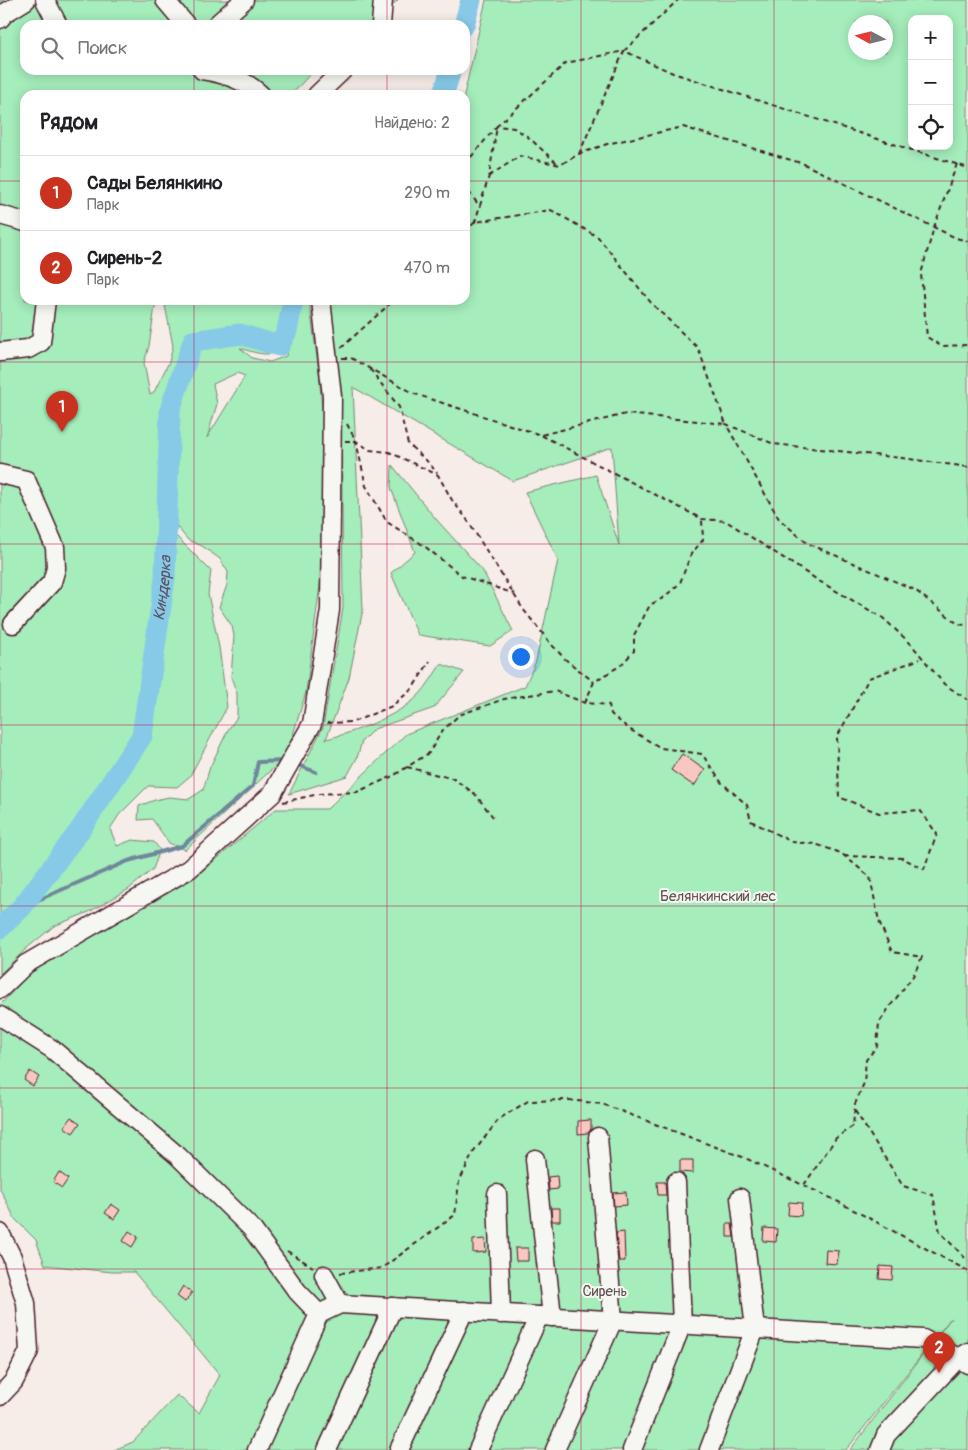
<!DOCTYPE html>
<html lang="ru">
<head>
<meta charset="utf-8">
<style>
	body { margin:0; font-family:Pangolin,sans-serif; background:#f6f6f6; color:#202124 }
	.controls { position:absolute; right:15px; top:15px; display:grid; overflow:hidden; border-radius:10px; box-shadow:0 2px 12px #0003 }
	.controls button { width:45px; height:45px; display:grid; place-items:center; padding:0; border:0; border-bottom:1px solid #e0e0e0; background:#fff; color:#202124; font:25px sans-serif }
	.compass { position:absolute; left:848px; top:15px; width:45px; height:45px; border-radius:50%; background:#fff; box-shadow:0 2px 12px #0003; rotate:277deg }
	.you { position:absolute; left:520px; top:656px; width:18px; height:18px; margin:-12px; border:4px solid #fff; border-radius:50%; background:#1a73e8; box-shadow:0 0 0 8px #1a73e833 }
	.badge { display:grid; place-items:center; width:32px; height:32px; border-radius:50%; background:#c8321e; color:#fff; font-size:16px; font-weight:700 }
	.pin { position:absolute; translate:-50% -41px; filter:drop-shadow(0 1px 2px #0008) }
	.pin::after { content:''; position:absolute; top:26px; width:18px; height:15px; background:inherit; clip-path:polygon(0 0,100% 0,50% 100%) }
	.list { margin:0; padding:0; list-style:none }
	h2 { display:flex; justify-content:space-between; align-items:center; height:65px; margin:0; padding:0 20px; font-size:21px }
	h2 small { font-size:16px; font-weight:400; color:#757577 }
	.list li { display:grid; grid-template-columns:32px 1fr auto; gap:15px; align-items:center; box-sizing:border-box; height:75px; padding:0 20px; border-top:1px solid #e0e0e0 }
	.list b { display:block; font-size:19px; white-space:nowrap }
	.list p { margin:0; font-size:16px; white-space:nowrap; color:#757577 }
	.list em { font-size:16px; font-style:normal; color:#757577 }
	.icon { flex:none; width:28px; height:28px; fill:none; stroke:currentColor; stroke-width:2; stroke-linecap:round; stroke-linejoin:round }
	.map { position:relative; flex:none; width:968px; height:1450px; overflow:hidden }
	.search { position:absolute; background:#fff; box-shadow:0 2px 12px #0003; left:20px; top:20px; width:450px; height:55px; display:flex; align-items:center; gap:12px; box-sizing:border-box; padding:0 18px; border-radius:15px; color:#757577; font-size:19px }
	.panel { position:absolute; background:#fff; box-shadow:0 2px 12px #0003; left:20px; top:90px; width:450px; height:215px; border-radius:15px }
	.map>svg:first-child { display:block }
</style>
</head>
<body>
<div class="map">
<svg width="968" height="1450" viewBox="0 0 968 1450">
	<rect width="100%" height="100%" fill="#f6ede8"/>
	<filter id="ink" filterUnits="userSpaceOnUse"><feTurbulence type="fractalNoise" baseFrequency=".02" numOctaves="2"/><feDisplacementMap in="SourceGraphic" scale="10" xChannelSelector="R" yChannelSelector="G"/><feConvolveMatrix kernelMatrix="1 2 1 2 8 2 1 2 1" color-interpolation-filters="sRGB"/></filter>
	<g filter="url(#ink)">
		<g fill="#a5edbb" stroke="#788673" fill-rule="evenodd">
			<path d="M0,0H398L368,25H25V70H314L291,95H25V300H156L149,346L144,363L150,395L154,392L169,362L173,346L164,300H297C293,318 292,354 267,354C258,354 249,351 240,348L252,358L270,362L286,356L293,335L300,304L298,300H309L319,372L323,421L322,570L306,692L292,738L283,759L185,850L169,843L152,819L138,820L139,806L155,800L169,797L189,799L203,790L210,767L228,730L237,717V694L231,677L234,636L232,626L219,607L227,585L228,572L220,559L202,546L188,540L177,527L175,520L174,534L211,571L208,594L219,647L227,707L190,776L177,787L148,786L119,815L110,829L117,846L132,840L154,842L160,850L153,869L129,889L89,912L54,926L27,948L0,974ZM237,373L245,376L207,438L217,404L213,384Z"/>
			<path d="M486,0H968V1450H850L951,1318L846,1450H114L133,1442L177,1395L199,1413L220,1375L134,1272H112L45,1265L36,1240L15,1219L0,1189V1005L31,972L194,878L276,809H327L406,734L525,686L536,661L558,560L525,492L596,475L619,545L612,447L513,481L353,387L363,609L349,678L326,739C353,733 398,716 418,696C427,687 434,674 441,664L464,672L434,708L374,729L362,741L357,758L347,776L289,794L323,727L343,608L341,396L328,300H465L464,95ZM912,19H949V146H912ZM856,22H886V52H856Z"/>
			<polygon points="392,465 435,518 483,571 513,631 490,646 418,635 391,573 415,552 391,488"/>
		</g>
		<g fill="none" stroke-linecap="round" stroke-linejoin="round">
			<g stroke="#6f869c" stroke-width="4">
				<polyline points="295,764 316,772"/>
				<polyline points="22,907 128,861 182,846 253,786 258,762 286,761"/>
			</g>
			<g stroke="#87cae8" stroke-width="21">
				<polyline points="464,25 471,0"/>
				<polyline points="443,95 451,70"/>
				<path id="s1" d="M0,928L22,907L80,830L142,736L165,578L170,410L193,341L240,334L279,346L287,331L293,300"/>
			</g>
		</g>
		<g fill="#f8c8c0" stroke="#4a1f2b">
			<polygon points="682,754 705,770 694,786 671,770"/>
			<polygon points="30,1071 39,1077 33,1086 24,1080"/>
			<polygon points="71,1117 80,1123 73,1133 64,1127"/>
			<polygon points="591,1120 591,1129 588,1133 578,1134 578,1121"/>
			<polygon points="680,1160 693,1160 693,1173 680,1172"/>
			<polygon points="59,1172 68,1179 62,1188 53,1182"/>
			<polygon points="557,1176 558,1189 549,1190 548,1177"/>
			<polygon points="657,1182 665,1182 666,1195 658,1195"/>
			<polygon points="626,1192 627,1205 614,1206 613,1193"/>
			<polygon points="789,1202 802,1203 801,1216 788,1215"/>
			<polygon points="111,1204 120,1210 114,1219 105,1213"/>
			<polygon points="551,1208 560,1208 560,1221 552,1221"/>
			<polygon points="727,1224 732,1224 734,1237 727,1237"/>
			<polygon points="764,1228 777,1229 776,1242 763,1241"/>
			<polygon points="129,1231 138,1237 132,1247 123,1241"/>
			<polygon points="624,1232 625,1261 619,1261 616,1233"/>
			<polygon points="485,1239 486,1252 473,1253 473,1240"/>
			<polygon points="515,1248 528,1248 528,1261 516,1261"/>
			<polygon points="826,1250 839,1251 837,1264 825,1263"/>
			<polygon points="880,1266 893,1267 892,1280 879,1279"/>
			<polygon points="183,1286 192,1292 185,1302 177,1296"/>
		</g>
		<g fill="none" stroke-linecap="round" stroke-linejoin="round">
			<defs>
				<g id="minor">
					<polyline points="45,0 58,25"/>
					<polyline points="165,0 186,25"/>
					<polyline points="0,19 5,13 26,0"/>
					<polyline points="216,25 244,0"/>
					<polyline points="381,25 383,0"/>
					<path d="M202,70C222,73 246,80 261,95"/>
					<polyline points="317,95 343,70"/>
					<polyline points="0,215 25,222"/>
					<polyline points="0,352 28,349 41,342 46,300"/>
					<polyline points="0,474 26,480 55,547 56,568 52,582 13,624"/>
					<polyline points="0,989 26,964 189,869 272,794 312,724 330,610 332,396 321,300"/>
					<polyline points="0,1016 52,1049 178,1156 252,1229 297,1291 319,1314 340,1304 923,1339 958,1358 968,1352"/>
					<polyline points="535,1159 552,1317"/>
					<polyline points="497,1194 501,1314"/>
					<polyline points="0,1233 12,1257 26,1303 29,1351 14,1381 0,1396"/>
					<polyline points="324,1275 340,1304"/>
					<polyline points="257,1450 319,1314"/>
					<polyline points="327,1450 393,1307"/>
					<polyline points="399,1450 464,1311"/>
					<polyline points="478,1450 539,1316"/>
					<polyline points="555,1450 613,1320 598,1137"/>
					<polyline points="632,1450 682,1324 676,1182"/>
					<polyline points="709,1450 755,1329 740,1198"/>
					<polyline points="880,1450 886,1435 958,1358 968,1364"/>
				</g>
			</defs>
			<use href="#minor" stroke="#4a1f2b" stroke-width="21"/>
			<g stroke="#4a1f2b" stroke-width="2" stroke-dasharray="5 4" stroke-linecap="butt">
				<polyline points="579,154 624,51 673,73 968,168"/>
				<polyline points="465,164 497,126 514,128 527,136 559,165"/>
				<polyline points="957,164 934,227 921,274 927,337 941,346 968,345"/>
				<polyline points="465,174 469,192 480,207"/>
				<polyline points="489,176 520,156 560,165 579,154 607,144 683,127 804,164 956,238 968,241"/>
				<polyline points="465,222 475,222 489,176 497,126 566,63 624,51 678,0"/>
				<polyline points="465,232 475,222 551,210 598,237 652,304 698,348 726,424 626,414 541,435"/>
				<polyline points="341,348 394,300"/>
				<polyline points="342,358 351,358 415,394 541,435 702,519 726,521 819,581 883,618 911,644 944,684 968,700"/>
				<polyline points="370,369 399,407 408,444 429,463 437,473"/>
				<polyline points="347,424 356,441 366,486 387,522 423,545 462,576 515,594"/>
				<polyline points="345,441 356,441 370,450 389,452 438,475 452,500 466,518 523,609 551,644 565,659 594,682"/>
				<polyline points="968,467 902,458 774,444 726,424 779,519 807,543 915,590 958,624 968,625"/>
				<polyline points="585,703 594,682 621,665 634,651 634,635 650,605 663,598 680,583 691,554 703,540 702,520"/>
				<polyline points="327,723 353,722 392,706 412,689 430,661"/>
				<polyline points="407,767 454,779 475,794 493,817"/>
				<polyline points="283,802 319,794 357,792 393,776 429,753 442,731 459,715 504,699 555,691 585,703 609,705 611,714 629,729 661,748 702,754 721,782 747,805 751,821 792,842 815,844 841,853 870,877 879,921 892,952 922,957 913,976 891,1005 879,1023 877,1046 866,1060 864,1083 855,1104 853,1126 836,1138 804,1185"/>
				<polyline points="844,856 902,858 924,869 937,834 920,810 879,813 839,797 837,737 869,678 920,659"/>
				<polyline points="855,1111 903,1186 933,1195 940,1232 968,1261"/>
				<polyline points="287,1251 313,1267"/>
				<polyline points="340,1273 382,1268 455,1215 459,1182 473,1153 499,1119 528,1101 569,1100 602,1104 745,1158 835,1200 968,1271"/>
			</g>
			<use href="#minor" stroke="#f6f6f2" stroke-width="18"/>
		</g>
	</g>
	<path fill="none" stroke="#c2185b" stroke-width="1" stroke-opacity="0.55" d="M194,0V25M387,0V25M581,0V1450M774,0V1450M194,70V95M387,70V95M0,181H25M465,181H968M194,300V1450M387,300V1450M0,362H968M0,544H968M0,725H968M0,906H968M0,1088H968M0,1269H968"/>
	<g text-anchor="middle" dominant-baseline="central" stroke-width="4" stroke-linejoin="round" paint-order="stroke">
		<g font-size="15" fill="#61524f" stroke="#f6f6f2">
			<text x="718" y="896">Белянкинский лес</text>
			<text x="605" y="1291">Сирень</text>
		</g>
		<g font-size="16" font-style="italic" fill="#5c5264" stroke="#f6f6f2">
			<text stroke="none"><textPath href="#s1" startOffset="389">Киндерка</textPath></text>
		</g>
	</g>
</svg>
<div class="controls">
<button>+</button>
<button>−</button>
<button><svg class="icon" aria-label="locate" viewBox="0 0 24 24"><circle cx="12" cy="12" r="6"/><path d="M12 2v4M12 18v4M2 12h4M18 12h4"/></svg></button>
</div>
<svg class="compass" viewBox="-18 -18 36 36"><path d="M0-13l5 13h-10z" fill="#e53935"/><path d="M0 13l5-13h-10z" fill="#757577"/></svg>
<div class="you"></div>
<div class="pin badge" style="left:62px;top:432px">1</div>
<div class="pin badge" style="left:939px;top:1373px">2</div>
<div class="search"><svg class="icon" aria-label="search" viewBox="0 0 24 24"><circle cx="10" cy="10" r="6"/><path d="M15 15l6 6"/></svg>Поиск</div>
<section class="panel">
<h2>Рядом<small>Найдено: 2</small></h2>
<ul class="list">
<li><span class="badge">1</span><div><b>Сады Белянкино</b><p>Парк</p></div><em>290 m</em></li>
<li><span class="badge">2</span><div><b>Сирень-2</b><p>Парк</p></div><em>470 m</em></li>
</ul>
</section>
</div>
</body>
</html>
